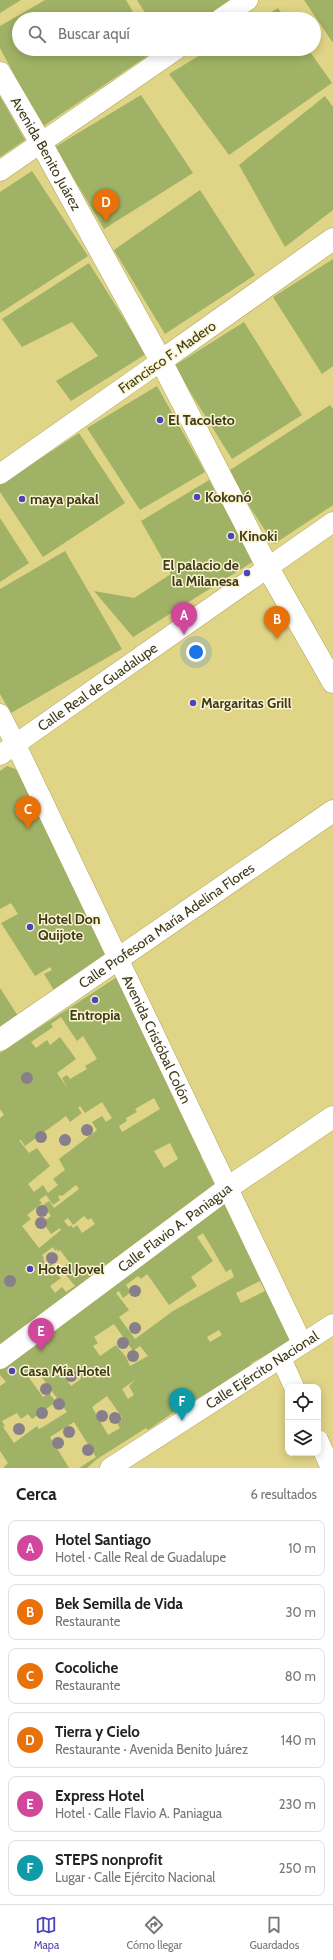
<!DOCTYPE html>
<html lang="es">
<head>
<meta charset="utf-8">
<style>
	body { margin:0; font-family:Cabin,sans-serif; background:#f6f6f6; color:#222 }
	.controls { position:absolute; right:12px; bottom:12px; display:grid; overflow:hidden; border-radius:8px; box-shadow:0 2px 10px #0003 }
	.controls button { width:36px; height:36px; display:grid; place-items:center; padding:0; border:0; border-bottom:1px solid #e0e0e0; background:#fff; color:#222; font:20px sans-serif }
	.you { position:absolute; left:196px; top:652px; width:14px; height:14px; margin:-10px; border:3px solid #fff; border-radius:50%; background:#1a73e8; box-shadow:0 0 0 6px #1a73e833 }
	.badge { display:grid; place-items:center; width:26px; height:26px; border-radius:50%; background:#4d44bb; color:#fff; font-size:13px; font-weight:700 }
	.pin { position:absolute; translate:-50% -33px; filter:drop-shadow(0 1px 2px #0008) }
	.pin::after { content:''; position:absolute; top:21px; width:14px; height:12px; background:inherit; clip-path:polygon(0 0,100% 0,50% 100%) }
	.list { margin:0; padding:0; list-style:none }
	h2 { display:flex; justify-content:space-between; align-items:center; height:52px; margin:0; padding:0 16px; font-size:17px }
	h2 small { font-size:13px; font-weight:400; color:#767676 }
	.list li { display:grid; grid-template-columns:26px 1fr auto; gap:12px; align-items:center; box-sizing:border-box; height:56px; margin:0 8px 8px; padding:0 8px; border:1px solid #e0e0e0; border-radius:8px }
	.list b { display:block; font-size:15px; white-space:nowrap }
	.list p { margin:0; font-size:13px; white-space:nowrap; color:#767676 }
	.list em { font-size:13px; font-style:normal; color:#767676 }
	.icon { flex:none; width:22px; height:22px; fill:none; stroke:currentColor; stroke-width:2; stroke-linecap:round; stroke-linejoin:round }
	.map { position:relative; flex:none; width:333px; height:1468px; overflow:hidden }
	.search { position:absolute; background:#fff; box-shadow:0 2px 10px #0003; left:12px; right:12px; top:12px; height:44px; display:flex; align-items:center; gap:10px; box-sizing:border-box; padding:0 14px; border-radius:22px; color:#767676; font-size:15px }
	.sheet { height:436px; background:#fff }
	nav { display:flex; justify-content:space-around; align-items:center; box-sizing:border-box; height:56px; border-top:1px solid #e0e0e0; background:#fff; font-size:11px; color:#767676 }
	nav a { display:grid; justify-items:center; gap:2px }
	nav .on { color:#4d44bb }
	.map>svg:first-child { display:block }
</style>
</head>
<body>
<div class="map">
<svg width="333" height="1468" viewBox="0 0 333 1468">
	<rect width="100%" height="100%" fill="#e0d487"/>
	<g fill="#9fb265" fill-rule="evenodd">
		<polygon points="0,0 21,0 0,13"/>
		<polygon points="45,0 126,0 137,19 19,19 19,49 156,50 42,127 0,48 0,26"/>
		<polygon points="137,0 231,0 204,19 149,19"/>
		<polygon points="304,0 333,0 333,43"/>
		<polygon points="278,8 286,19 260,19"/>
		<polygon points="210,49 308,49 332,83 229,155 169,74"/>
		<polygon points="141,95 193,173 104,229 55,147"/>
		<polygon points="0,96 25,140 0,157"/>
		<polygon points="325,96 333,107 333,210 285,247 239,165"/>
		<polygon points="32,171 88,256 0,313 0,192"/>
		<polygon points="200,190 255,275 165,334 114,250"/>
		<polygon points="333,259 333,366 322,374 273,297"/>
		<polygon points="89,263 146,354 71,401 56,381 98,356 72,322 22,347 2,319"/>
		<polygon points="244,322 302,415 232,459 174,366"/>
		<polygon points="157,386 205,472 140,510 87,428"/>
		<polygon points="330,405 333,409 333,505 274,544 227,472"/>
		<polygon points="79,433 125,503 43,557 0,492 0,485"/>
		<polygon points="209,480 254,561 133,637 94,591 134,598 171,574 141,521"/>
		<polygon points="0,518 29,563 0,582"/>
		<polygon points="65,551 122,649 11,713 0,694 0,589"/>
		<polygon points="7,766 18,770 111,959 55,992 44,974 52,970 50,967 35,976 1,923 18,914 11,903 0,909 0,771"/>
		<path d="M117,977L205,1156L201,1157L215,1185L114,1259L116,1260L0,1348V1118L4,1115L0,1109V1053ZM61,1017L77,1041L83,1036L97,1059L85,1066L87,1069L70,1079L67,1075L62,1078L68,1089L57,1073L76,1059L60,1037L50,1045L47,1040L36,1048L31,1042L53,1027L51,1024ZM154,1098L160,1109L122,1132L119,1126L127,1121L126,1118L137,1112L135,1109ZM102,1102L112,1118L106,1122L102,1116L92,1122L97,1130L59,1159L65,1170L53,1179L58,1185L48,1193L43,1185L34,1192L28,1184L50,1166L37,1148L29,1153L19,1140H21L25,1146L66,1116L70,1122L82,1113L78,1108L80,1106L85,1113ZM170,1143L178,1159L164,1168L154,1151ZM76,1185L79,1189L54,1208L49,1201L43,1205L51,1216L43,1222L51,1234L60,1228L61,1230L39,1248L22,1226L31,1219L27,1215L42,1203L39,1200L46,1195L53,1205L60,1200L58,1196L61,1195L62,1196ZM84,1216L88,1220L91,1218L95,1224L82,1233L77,1225L73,1228L71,1225L69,1227L64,1221L68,1218L73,1225ZM53,1247L55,1251L57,1249L58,1252L60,1250L69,1262L61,1269L75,1286L66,1292L62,1287L55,1293L50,1286L61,1278L58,1275L55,1271L56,1269L51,1263L47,1266L43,1259L44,1258L42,1255Z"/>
		<polygon points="0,988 18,1016 0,1028"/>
		<path d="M225,1200L294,1340L251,1363L253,1365L182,1408L181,1407L148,1430L146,1428L97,1459L87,1468H79L96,1457L74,1422L50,1437L69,1468H3L8,1463L0,1451V1386L6,1382L0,1375V1365ZM203,1233L226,1272L231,1269L234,1277L173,1311L135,1339L119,1317L129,1310L116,1293L119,1291L123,1298L131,1292L126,1285L138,1276L141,1279L147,1274L169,1305L197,1286L191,1277L213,1261L197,1237ZM260,1281L265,1291L241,1303L236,1293ZM114,1324L133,1351L140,1346L148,1356L130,1366L126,1357L116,1345L100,1356L93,1346L98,1343L94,1337ZM219,1330L222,1335L210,1342L207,1337ZM36,1369L67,1412L43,1427L39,1429L37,1426L14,1443L3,1427L5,1426L2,1421L17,1413L21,1419L28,1414L32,1419L56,1402L49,1393L43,1397L27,1375ZM73,1369L81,1379L71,1386L63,1375ZM135,1380L129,1386L134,1395L128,1399L122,1389ZM107,1396L122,1417L116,1421L120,1428L108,1435L92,1407Z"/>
	</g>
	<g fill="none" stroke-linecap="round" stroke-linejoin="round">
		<defs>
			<g id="street">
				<polyline points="220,19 248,0"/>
				<polyline points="0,171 177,49"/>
				<polyline points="0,474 161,361"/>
				<path id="s1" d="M0,714L16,745L302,1343"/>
				<path id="s2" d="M0,755L333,522"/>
				<polyline points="281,1358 294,1387"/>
				<polyline points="318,1440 331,1468"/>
				<path id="s3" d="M110,1468L333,1324"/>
			</g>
			<g id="secondary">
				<path id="s4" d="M0,73L41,143L161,361L268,568L333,682"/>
				<polyline points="161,361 333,239"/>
				<path id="s5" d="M0,1040L333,811"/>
				<path id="s6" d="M0,1358L229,1187L333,1117"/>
			</g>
		</defs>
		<use href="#street" stroke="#b0a459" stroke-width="21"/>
		<use href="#secondary" stroke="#b0a459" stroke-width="23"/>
		<use href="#street" stroke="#fff" stroke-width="20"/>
		<use href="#secondary" stroke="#fff" stroke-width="22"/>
	</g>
	<g fill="#87808b">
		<circle cx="27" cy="1078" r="6"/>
		<circle cx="87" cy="1130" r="6"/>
		<circle cx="41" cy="1137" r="6"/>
		<circle cx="65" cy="1140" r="6"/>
		<circle cx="42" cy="1211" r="6"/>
		<circle cx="41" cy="1223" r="6"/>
		<circle cx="52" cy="1258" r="6"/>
		<circle cx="10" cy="1281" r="6"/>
		<circle cx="135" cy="1291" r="6"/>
		<circle cx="135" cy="1328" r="6"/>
		<circle cx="123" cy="1343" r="6"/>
		<circle cx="133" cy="1356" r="6"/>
		<circle cx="71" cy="1376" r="6"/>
		<circle cx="46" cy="1389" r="6"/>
		<circle cx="59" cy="1404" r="6"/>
		<circle cx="42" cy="1413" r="6"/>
		<circle cx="102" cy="1416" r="6"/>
		<circle cx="115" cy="1418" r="6"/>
		<circle cx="19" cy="1429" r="6"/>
		<circle cx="69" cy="1432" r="6"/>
		<circle cx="58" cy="1443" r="6"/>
		<circle cx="88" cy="1450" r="6"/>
	</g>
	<g fill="#4d44bb" stroke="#faf4cf" stroke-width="1.5">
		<circle cx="160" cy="420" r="4"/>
		<circle cx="197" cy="497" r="4"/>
		<circle cx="22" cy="499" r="4"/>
		<circle cx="231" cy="536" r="4"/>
		<circle cx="247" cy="573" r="4"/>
		<circle cx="193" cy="703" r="4"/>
		<circle cx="30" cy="927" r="4"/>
		<circle cx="95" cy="1000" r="4"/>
		<circle cx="30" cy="1269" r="4"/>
		<circle cx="12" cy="1371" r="4"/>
	</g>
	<g text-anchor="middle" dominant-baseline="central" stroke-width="3" stroke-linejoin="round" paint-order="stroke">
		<g font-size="14" fill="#3f3a1a" stroke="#faf4cf">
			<text stroke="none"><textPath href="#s4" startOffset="93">Avenida Benito Juárez</textPath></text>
			<text transform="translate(167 357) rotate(-35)">Francisco F. Madero</text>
			<text stroke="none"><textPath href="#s2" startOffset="119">Calle Real de Guadalupe</textPath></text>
			<text stroke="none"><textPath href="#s5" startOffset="202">Calle Profesora María Adelina Flores</textPath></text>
			<text stroke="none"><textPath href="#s1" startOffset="361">Avenida Cristóbal Colón</textPath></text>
			<text stroke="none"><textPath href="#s6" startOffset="218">Calle Flavio A. Paniagua</textPath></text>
			<text stroke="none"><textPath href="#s3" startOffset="181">Calle Ejército Nacional</textPath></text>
		</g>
		<g font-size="14" font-weight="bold" fill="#3f3a1a" stroke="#faf4cf" text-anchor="start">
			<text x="168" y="420">El Tacoleto</text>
			<text x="205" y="497">Kokonó</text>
			<text x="30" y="499">maya pakal</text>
			<text x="239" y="536">Kinoki</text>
			<text x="239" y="565" text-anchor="end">El palacio de<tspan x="239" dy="16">la Milanesa</tspan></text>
			<text x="201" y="703">Margaritas Grill</text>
			<text x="38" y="919">Hotel Don<tspan x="38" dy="16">Quijote</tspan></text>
			<text x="95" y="1015" text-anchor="middle">Entropia</text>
			<text x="38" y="1269">Hotel Jovel</text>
			<text x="20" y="1371">Casa Mía Hotel</text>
		</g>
	</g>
</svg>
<div class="controls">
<button><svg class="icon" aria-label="locate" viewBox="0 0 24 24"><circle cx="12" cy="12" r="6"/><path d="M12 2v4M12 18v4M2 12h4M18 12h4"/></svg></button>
<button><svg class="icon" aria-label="layers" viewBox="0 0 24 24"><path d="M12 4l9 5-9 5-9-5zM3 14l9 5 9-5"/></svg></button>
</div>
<div class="you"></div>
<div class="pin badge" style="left:184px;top:635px;background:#d1479c">A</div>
<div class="pin badge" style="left:277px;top:639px;background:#e8710a">B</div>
<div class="pin badge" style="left:28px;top:829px;background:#e8710a">C</div>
<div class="pin badge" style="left:106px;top:222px;background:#e8710a">D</div>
<div class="pin badge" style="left:41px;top:1351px;background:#d1479c">E</div>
<div class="pin badge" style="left:182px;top:1421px;background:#0f9aa8">F</div>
<div class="search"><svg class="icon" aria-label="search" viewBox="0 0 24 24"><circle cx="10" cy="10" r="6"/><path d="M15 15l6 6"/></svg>Buscar aquí</div>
</div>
<section class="sheet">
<h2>Cerca<small>6 resultados</small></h2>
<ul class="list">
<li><span class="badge" style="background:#d1479c">A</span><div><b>Hotel Santiago</b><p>Hotel · Calle Real de Guadalupe</p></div><em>10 m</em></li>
<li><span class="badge" style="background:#e8710a">B</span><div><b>Bek Semilla de Vida</b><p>Restaurante</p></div><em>30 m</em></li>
<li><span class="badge" style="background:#e8710a">C</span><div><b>Cocoliche</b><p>Restaurante</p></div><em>80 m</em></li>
<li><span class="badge" style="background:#e8710a">D</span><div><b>Tierra y Cielo</b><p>Restaurante · Avenida Benito Juárez</p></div><em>140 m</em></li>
<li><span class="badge" style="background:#d1479c">E</span><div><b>Express Hotel</b><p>Hotel · Calle Flavio A. Paniagua</p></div><em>230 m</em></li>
<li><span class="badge" style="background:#0f9aa8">F</span><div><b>STEPS nonprofit</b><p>Lugar · Calle Ejército Nacional</p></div><em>250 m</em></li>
</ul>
</section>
<nav>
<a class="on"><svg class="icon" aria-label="map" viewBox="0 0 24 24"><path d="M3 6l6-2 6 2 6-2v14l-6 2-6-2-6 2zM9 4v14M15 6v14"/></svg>Mapa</a>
<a><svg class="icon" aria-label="directions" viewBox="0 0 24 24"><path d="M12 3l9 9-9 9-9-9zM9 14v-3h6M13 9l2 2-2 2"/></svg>Cómo llegar</a>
<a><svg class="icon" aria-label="saved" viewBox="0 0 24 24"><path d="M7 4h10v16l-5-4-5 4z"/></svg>Guardados</a>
</nav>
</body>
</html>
